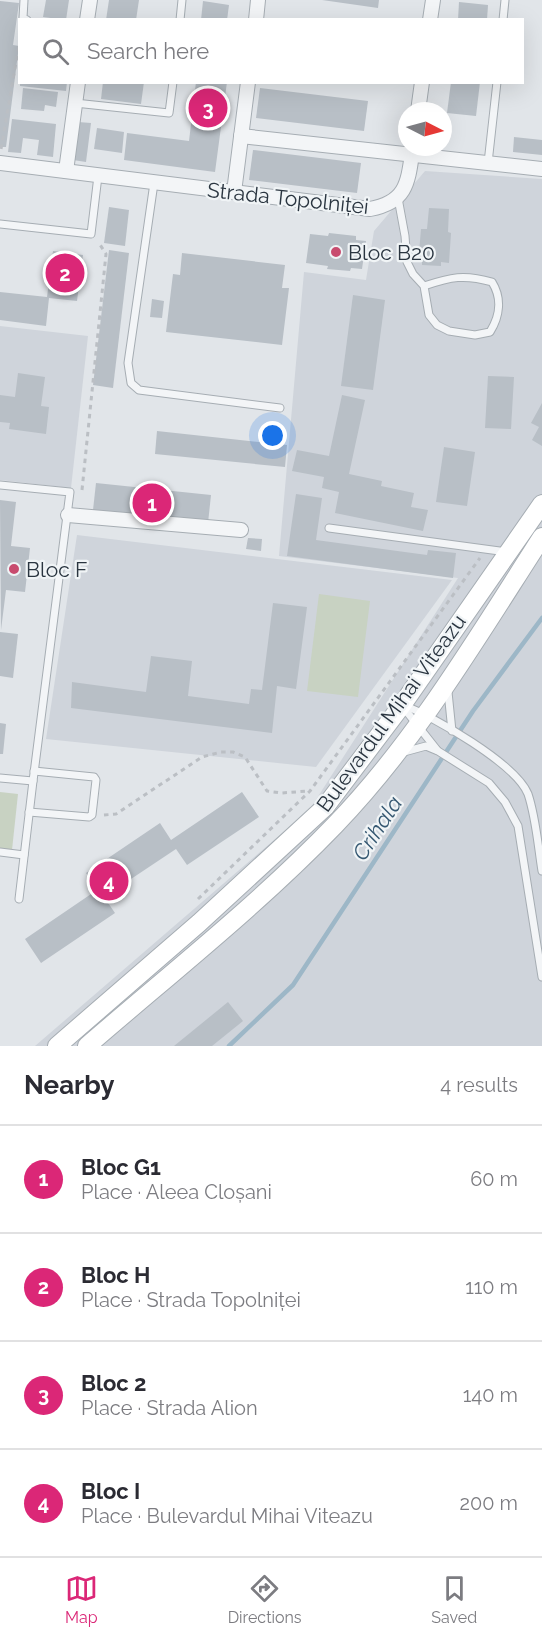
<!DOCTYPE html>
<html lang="en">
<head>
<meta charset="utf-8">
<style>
	body { margin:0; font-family:Raleway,sans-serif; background:#f2f2f3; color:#2b2b33 }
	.compass { position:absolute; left:398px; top:102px; width:54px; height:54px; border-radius:50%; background:#fff; box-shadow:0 6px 24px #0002; rotate:96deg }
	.you { position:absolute; left:273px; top:436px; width:21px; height:21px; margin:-15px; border:4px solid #fff; border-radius:50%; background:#1a73e8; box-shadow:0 0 0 9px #1a73e833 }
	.badge { display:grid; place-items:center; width:39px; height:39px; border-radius:50%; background:#db2777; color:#fff; font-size:20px; font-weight:700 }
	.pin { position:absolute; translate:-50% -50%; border:3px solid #fff; box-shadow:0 2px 6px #0006 }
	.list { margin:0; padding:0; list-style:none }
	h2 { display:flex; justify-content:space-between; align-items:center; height:78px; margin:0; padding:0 24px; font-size:26px }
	h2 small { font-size:20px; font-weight:400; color:#7c7c81 }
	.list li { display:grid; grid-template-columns:39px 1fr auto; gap:18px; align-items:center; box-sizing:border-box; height:108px; padding:0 24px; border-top:2px solid #e1e1e2 }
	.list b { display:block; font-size:22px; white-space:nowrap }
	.list p { margin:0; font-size:20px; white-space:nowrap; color:#7c7c81 }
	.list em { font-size:20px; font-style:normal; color:#7c7c81 }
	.icon { flex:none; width:33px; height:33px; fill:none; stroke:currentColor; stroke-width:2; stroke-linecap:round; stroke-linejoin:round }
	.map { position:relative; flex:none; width:542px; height:1046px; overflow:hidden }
	.search { position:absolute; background:#fff; box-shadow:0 6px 24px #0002; left:18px; right:18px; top:18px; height:66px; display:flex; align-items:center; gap:15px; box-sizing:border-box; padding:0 21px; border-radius:0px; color:#7c7c81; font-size:22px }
	.sheet { height:510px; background:#fff }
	nav { display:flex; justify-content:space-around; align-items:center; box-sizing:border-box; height:84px; border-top:2px solid #e1e1e2; background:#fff; font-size:16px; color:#7c7c81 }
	nav a { display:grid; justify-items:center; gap:3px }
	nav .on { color:#db2777 }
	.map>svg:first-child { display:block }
</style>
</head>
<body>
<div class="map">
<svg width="542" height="1046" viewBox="0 0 542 1046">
	<rect width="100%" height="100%" fill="#e1e5e9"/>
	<g fill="#cfd4db">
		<polygon points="425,171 542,179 542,1046 35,1046 310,809 458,578 279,556 304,272 366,280 374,231"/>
		<polygon points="0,326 88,336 71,488 0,480"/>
		<polygon points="77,535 452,580 316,767 46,739"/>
	</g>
	<g fill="#c8d2c2">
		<polygon points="319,594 370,601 358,697 307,691"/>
		<polygon points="0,792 18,794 12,850 0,848"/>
	</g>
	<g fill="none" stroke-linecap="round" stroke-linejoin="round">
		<polyline stroke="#9db7c7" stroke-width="4.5" points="229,1046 293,985 473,711 542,618"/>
	</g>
	<g fill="#b8bfc6">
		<polygon points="46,0 69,0 66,20 43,17"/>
		<polygon points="109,0 139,0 136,20 106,20"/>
		<polygon points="322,0 379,0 378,8"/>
		<polygon points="0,1 19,3 13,45 19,46 6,147 0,147"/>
		<polygon points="203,1 229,5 227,20 201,20"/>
		<polygon points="459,2 488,5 487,20 458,20"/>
		<polygon points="20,82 67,82 66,91 20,86"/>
		<polygon points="103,82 144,82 141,104 101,99"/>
		<polygon points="196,82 227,82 215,172 124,160 127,133 189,141"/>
		<polygon points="451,82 480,82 476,116 447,113"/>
		<polygon points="23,88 58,92 56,107 45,105 44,111 21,109"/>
		<polygon points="260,88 368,101 364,131 256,118"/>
		<polygon points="12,119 56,124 53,157 37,155 39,140 23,138 21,153 8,152"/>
		<polygon points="78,122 91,123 86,162 73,160"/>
		<polygon points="97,128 124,132 122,153 94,149"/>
		<polygon points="514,137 542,140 542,155 513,152"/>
		<polygon points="253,150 361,163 357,193 249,180"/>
		<polygon points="109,207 129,210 125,246 104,243"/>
		<polygon points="429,208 449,209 448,232 451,233 449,263 441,262 441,266 422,265 422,254 419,253 421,229 427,229"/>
		<polygon points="329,233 356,236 356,240 366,241 362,269 351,268 350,271 327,269 328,266 306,263 310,234 328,236"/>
		<polygon points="109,250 129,253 113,388 93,385"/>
		<polygon points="53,251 83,255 77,301 49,298 46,326 0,320 0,292 47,297"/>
		<polygon points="182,253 285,265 282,288 289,288 282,345 166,332 173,274 180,275"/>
		<polygon points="353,295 385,300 373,390 341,386"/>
		<polygon points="152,299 164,301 162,318 150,317"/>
		<polygon points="18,373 45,377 41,406 49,407 46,434 9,429 10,423 0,422 0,395 15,397"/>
		<polygon points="488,376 514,377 511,429 485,428"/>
		<polygon points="342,395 365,400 349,474 382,481 381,486 414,493 411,507 428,510 423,531 335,513 339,492 322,488 324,477 292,471 297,450 329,456"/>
		<polygon points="542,403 542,446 532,440 539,427 531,423"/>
		<polygon points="157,431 287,445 285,467 155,454"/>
		<polygon points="444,447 475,452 467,506 436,502"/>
		<polygon points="96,483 211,495 208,523 93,510"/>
		<polygon points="296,494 322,498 316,540 427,555 428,550 456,553 453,578 287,556"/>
		<polygon points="0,500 16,502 11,546 30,548 25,592 6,590 1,630"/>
		<polygon points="248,538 262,539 261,551 246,549"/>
		<polygon points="273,603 307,607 296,689 277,686 272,733 71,708 72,682 146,692 151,656 192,661 188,696 249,704 251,689 262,690"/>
		<polygon points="0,632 18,634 13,678 0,676"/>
		<polygon points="0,723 6,724 3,754 0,754"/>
		<polygon points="242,792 259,817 187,865 176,849 104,897 115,913 41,963 25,939 97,890 86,873 160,823 171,840"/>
		<polygon points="228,1002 243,1021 212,1046 174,1046"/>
	</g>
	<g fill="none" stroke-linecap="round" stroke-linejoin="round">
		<defs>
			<g id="lane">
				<polyline points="24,0 23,18 27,20"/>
				<polyline points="180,20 182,0"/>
				<polyline points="503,20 505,0"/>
				<polyline points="75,103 169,113 173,82"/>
				<polyline points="488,163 497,82"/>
				<polyline points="154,183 128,363 131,383 139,390 280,408"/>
				<path d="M398,198L405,236L407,262L413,274L424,286L429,315L437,325L449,331L475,335L490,332C500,316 502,298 492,282C464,274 451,277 424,286"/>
				<polyline points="0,224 91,234 98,176"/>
				<polyline points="0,485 70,492 33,781 0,778"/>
				<polyline points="329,528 507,552"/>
				<polyline points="448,692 452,731"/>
				<path d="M403,705C433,716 516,764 528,794C536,818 538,846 542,871"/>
				<polyline points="403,707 437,750"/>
				<polyline points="404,752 426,746 438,751 489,783 505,802 518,826 542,977"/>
				<polyline points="29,812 89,817 92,815 96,780 94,777 34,771"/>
				<polyline points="0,852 24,855"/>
				<polyline points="19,899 33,781"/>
			</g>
			<g id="street">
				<polyline points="87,20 90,0"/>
				<polyline points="256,20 258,0"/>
				<polyline points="430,20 433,0"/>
				<polyline points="418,111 422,82"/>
				<polyline points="241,136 542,169"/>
				<path d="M0,163L370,209C408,202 408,181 413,147"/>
				<polyline points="66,171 78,82"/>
				<polyline points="234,192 248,82"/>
				<polyline points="68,515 241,530"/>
			</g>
			<g id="secondary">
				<polyline points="57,1046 199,923 325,807 402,705 542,504"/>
				<path d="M87,1046C170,974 258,905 335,825C417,740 478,636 542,537"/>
			</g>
		</defs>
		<use href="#lane" stroke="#a6adb3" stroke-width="9"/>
		<use href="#street" stroke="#a6adb3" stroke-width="16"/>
		<use href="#secondary" stroke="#a6adb3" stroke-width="20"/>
		<g stroke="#bbbfc4" stroke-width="3" stroke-dasharray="4.5 4.5" stroke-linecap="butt">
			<polyline points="1,149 20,39"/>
			<polyline points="82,490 106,254 99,243"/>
			<polyline points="104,815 116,814 202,757 221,752 233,752 245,757 267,791 281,793 308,791"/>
			<polyline points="198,899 310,791 480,558"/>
		</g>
		<use href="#lane" stroke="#f3f5f7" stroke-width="7"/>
		<use href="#street" stroke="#f3f5f7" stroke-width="14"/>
		<use href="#secondary" stroke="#fff" stroke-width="18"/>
	</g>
	<g fill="#c84b6e" stroke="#f0f4f6" stroke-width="2">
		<circle cx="336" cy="252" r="6"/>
		<circle cx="14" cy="569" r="6"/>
	</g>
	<g text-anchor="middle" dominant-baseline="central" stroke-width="4.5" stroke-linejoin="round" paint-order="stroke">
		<g font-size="21" fill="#2a3540" stroke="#f0f4f6">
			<text transform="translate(288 198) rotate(6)">Strada Topolniței</text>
			<text transform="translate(391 713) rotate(-54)">Bulevardul Mihai Viteazu</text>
		</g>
		<g font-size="21" fill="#2a3540" stroke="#f0f4f6" text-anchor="start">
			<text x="348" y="252">Bloc B20</text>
			<text x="26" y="569">Bloc F</text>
		</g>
		<g font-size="22" font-style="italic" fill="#365872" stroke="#f0f4f6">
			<text transform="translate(377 828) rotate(-57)">Crihala</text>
		</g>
	</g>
</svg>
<svg class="compass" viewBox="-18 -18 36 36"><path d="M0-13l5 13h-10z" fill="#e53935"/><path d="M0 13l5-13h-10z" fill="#7c7c81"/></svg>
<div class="you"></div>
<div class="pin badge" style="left:152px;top:503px">1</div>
<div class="pin badge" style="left:65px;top:273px">2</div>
<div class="pin badge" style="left:208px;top:108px">3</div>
<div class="pin badge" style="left:109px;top:881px">4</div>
<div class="search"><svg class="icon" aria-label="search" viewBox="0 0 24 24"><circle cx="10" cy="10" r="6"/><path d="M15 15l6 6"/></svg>Search here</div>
</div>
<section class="sheet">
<h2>Nearby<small>4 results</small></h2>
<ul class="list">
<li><span class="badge">1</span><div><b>Bloc G1</b><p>Place · Aleea Cloșani</p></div><em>60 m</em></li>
<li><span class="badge">2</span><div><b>Bloc H</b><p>Place · Strada Topolniței</p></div><em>110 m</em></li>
<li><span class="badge">3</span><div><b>Bloc 2</b><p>Place · Strada Alion</p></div><em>140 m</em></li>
<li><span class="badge">4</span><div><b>Bloc I</b><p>Place · Bulevardul Mihai Viteazu</p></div><em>200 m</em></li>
</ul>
</section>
<nav>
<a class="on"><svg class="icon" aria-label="map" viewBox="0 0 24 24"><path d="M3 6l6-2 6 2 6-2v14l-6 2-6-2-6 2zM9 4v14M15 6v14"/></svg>Map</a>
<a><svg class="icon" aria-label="directions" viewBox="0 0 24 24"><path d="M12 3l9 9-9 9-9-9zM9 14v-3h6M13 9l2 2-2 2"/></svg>Directions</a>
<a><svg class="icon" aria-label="saved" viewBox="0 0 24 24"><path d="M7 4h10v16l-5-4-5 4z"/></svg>Saved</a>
</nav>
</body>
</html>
